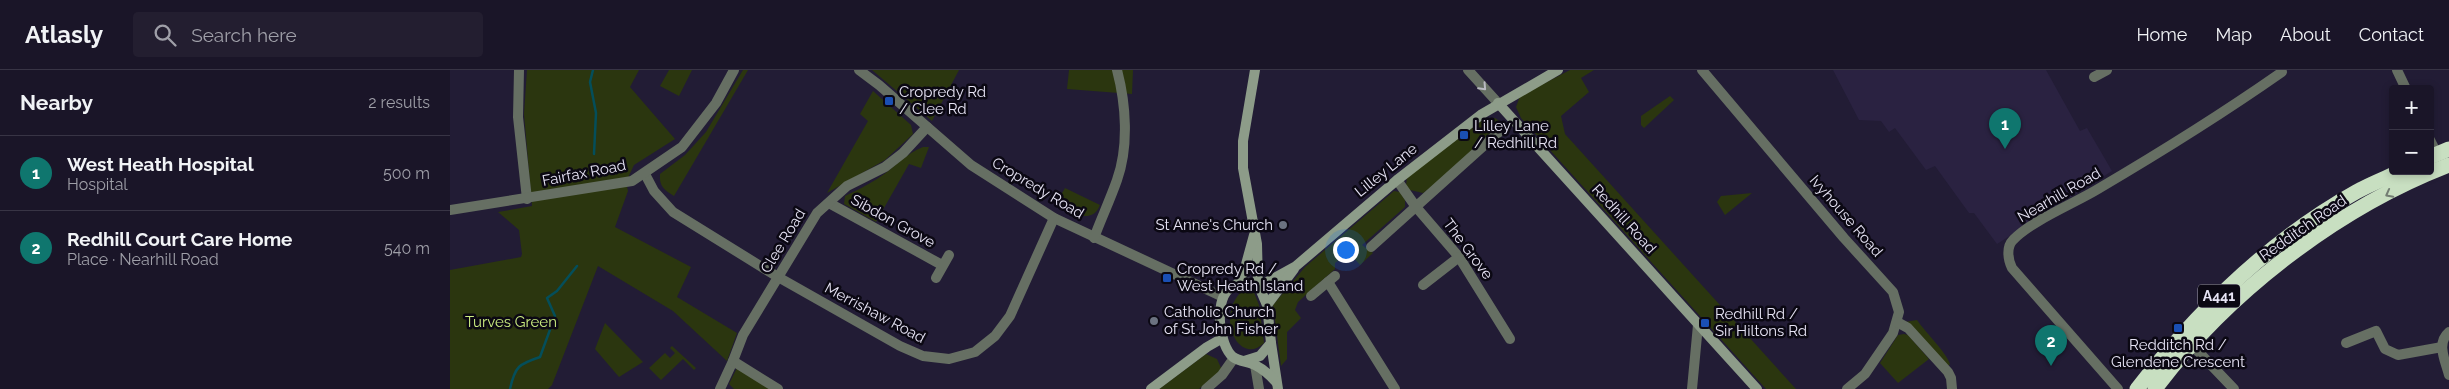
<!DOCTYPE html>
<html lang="en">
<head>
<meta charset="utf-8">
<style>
	body { margin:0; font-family:Raleway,sans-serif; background:#231e30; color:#f1f3f6 }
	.controls { position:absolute; right:15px; top:15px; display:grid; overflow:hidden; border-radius:5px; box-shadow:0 2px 8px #0003 }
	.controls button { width:45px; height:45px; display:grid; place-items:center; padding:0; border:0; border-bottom:1px solid #383445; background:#1a1528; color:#f1f3f6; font:25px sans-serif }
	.you { position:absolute; left:895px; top:179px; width:18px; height:18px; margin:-12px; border:4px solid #fff; border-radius:50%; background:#1a73e8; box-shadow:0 0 0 8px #1a73e833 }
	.badge { display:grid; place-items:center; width:32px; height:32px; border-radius:50%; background:#0f766e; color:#fff; font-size:16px; font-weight:700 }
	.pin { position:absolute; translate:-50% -41px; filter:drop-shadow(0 1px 2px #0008) }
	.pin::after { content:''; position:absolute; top:26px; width:18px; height:15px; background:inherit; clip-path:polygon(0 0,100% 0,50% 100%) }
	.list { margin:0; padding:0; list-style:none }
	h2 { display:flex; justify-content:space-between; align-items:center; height:65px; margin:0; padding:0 20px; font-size:21px }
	h2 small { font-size:16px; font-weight:400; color:#9f9fa8 }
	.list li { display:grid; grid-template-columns:32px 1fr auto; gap:15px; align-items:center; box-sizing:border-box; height:75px; padding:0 20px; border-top:1px solid #383445 }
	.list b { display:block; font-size:19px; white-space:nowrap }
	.list p { margin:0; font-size:16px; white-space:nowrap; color:#9f9fa8 }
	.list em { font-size:16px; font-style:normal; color:#9f9fa8 }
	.icon { flex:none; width:28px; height:28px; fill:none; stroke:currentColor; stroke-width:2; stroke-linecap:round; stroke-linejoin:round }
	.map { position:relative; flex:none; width:1999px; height:319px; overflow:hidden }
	header { display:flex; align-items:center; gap:30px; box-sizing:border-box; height:70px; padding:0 25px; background:#1a1528; border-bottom:1px solid #383445 }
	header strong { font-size:24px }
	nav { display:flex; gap:28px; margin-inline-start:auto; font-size:18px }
	.search { width:350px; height:45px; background:#231e30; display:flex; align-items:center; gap:12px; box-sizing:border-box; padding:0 18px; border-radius:5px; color:#9f9fa8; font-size:19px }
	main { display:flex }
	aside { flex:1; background:#1a1528 }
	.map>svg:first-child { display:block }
</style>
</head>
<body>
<header>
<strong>Atlasly</strong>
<div class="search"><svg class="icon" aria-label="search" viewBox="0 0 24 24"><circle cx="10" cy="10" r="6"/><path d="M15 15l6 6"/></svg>Search here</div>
<nav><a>Home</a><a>Map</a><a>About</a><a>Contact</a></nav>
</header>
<main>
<aside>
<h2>Nearby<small>2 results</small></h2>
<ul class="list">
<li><span class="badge">1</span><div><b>West Heath Hospital</b><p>Hospital</p></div><em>500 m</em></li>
<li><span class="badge">2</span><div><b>Redhill Court Care Home</b><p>Place · Nearhill Road</p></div><em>540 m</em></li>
</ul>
</aside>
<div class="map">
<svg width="1999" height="319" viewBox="0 0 1999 319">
	<rect width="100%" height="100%" fill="#221c35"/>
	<polygon fill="#2a2241" points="1383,0 1596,0 1630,61 1637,58 1662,101 1547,174 1524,143 1519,143 1485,96 1476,100 1445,58 1439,62 1431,51 1409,50"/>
	<g fill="#2b360f">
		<polygon points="77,0 189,0 180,17 225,69 184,95 176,112 178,121 165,157 241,197 227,227 287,263 277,291 223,241 148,196 102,315 98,319 0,319 0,200 71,187 72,184 69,160 48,142 82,136 74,44"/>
		<polygon points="219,0 242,0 229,26 210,16"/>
		<path d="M293,0H298L224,126C214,120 209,116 210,104L235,85L256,62Z"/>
		<polygon points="422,0 509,0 482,51"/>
		<polygon points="619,0 683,0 682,24 617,19"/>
		<polygon points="1120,0 1144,0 1131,8 1139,22 1111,46 1115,64 1346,319 1316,319 1071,48 1066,37 1070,26"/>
		<polygon points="423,21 461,55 463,64 435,90 377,123 418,51 410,44"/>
		<polygon points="1220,26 1224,30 1194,58 1191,55 1191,46"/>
		<polygon points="1045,48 1061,59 1054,66 1048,59 987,113 973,123 960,120 956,116 957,107 1034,49"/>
		<path d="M473,77H479L471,98L459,94L426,152L394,134L395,126C406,121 417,115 427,109C443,99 456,83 473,77Z"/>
		<path d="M615,118L650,135C642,156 619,142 605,135Z"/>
		<polygon points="944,121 950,122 955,130 955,137 912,175 923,183 910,195 902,186 898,189 895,186 885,193 885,199 848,232 845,240 851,248 837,262 837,289 831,296 823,235 855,197"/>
		<polygon points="1302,123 1275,145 1267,132 1271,126"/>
		<path d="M793,220H803L809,235L814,273C789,297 764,246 793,220Z"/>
		<path d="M1467,250C1476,263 1496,282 1500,294L1498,296L1455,252Z"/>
		<polygon points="155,253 193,292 169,307 145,279"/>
		<polygon points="1454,264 1458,265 1479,289 1448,313 1430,293 1448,265"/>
		<polygon points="222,276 246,298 244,300 233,289 211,310 199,298 215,283 220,288 225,283 220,278"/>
		<polygon points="756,284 767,289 772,300 749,319 709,319"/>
		<polygon points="287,298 321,319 284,319 279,314"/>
	</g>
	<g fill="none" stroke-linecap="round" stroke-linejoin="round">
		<g stroke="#044e5a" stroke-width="2.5">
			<polyline points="143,0 140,12 146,43 144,84"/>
			<path d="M60,319C65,296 69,294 90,287L105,246L97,228L107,221L127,196"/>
		</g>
		<g stroke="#666f63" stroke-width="10">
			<polyline points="69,0 68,47 77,129"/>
			<polyline points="409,0 429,15 521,95 604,148 773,227"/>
			<polyline points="1018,0 1048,33"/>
			<polyline points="1252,0 1394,168 1443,222 1449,242 1443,263 1415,304 1397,319"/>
			<polyline points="1947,0 1956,19"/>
			<polyline points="1644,7 1657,0"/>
			<polyline points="1980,70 1987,84"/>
			<polyline points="195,104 204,121 223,142 328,207 450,276 473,286 499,289 525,282 545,266 560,246 604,148"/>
			<polyline points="947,110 966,137 1009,187 1060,269"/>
			<polyline points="379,133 492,195"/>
			<polyline points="0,140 182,111 232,77 266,33 284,0"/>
			<path d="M644,168C651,149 660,130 667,110C679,76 676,34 667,0"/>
			<polyline points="921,177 1049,62"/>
			<polyline points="486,208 499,185"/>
			<polyline points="878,212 945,319"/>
			<polyline points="973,215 1009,187"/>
			<polyline points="861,226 885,206"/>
			<polyline points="1447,252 1458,258 1498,302 1501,308 1502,319"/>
			<path d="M1999,262C1986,273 1995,290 1999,305"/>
			<polyline points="1896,273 1926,261 1935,279 1948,285 1992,277"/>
			<polyline points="1742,275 1784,319"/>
			<polyline points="805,295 809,319"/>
			<polyline points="270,319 283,291"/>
			<polyline points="328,319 283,291 293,265 367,143 397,116 435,97 453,83 477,57"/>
			<polyline points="756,319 772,305 784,288"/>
			<polyline points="1242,319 1248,255"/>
			<path d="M1668,319L1562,198C1558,190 1556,177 1563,170C1581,151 1625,133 1648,119C1711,82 1772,44 1832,2"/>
		</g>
		<g stroke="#8d9c89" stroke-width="10">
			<polyline points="805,0 793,71 793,98 807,174 808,214"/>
			<polyline points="1048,33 1307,319"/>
			<polyline points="788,214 795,198 804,165"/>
			<polyline points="810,216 846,196 947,110 1032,44 1108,0"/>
			<polyline points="817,235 844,199"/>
			<polyline points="821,273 828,319"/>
			<path d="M794,291L810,286L821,273L817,235L808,214C798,212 787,212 779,219C764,232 769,275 783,287C788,291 799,292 805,295C813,299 820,305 826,312"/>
			<polyline points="701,319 757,277 771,269"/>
		</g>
		<g stroke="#c8dfc1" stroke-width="15">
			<polyline points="1980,87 1999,79"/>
			<path d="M1687,319C1747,242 1820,170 1906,122C1920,114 1936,108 1951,101"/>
			<path d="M1705,319C1777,223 1887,138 1999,95"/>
		</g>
	</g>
	<defs><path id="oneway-chevron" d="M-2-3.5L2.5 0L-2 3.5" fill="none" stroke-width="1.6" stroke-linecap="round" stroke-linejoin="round" transform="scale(1.25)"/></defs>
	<use stroke="#b9bac1" href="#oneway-chevron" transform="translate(1033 17) rotate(47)"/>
	<use stroke="#737e73" href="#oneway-chevron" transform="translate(1939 124) rotate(152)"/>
	<g fill="#1a4fb4" stroke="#0b0813" stroke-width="2">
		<rect x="434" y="26" width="10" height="10" rx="2.5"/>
		<rect x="1009" y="60" width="10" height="10" rx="2.5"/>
		<rect x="712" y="203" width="10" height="10" rx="2.5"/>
		<rect x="1250" y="248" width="10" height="10" rx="2.5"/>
		<rect x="1723" y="253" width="10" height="10" rx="2.5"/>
	</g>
	<g fill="#6b7280" stroke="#0b0813" stroke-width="2">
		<circle cx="833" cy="155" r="5"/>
		<circle cx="704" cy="251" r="5"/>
	</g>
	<g text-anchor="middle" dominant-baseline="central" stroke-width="5" stroke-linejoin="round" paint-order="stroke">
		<rect fill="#0b0813" stroke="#a4a1b0" stroke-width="1" x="1748" y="214.5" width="42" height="23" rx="4"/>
		<g font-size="14" font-weight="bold" fill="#e6e3f4">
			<text x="1769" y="226">A441</text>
		</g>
		<g font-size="15" fill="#e6e3f4" stroke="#0b0813" text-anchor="start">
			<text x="449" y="22">Cropredy Rd<tspan x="449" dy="17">/ Clee Rd</tspan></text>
			<text x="1024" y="56">Lilley Lane<tspan x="1024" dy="17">/ Redhill Rd</tspan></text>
			<text x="823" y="155" text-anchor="end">St Anne's Church</text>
			<text x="727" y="199">Cropredy Rd /<tspan x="727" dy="17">West Heath Island</tspan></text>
			<text x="714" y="242">Catholic Church<tspan x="714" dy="17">of St John Fisher</tspan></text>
			<text x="1265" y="244">Redhill Rd /<tspan x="1265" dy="17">Sir Hiltons Rd</tspan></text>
			<text x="1728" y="275" text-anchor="middle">Redditch Rd /<tspan x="1728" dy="17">Glendene Crescent</tspan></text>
		</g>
		<g font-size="15" fill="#e6e3f4" stroke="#0b0813">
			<text transform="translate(936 100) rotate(-39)">Lilley Lane</text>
			<text transform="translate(134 103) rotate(-11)">Fairfax Road</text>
			<text transform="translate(588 118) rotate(31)">Cropredy Road</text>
			<text transform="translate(1609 125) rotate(-30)">Nearhill Road</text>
			<text transform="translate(1396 146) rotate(49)">Ivyhouse Road</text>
			<text transform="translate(1174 149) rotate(48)">Redhill Road</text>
			<text transform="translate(443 151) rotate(29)">Sibdon Grove</text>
			<text transform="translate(1853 158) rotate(-35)">Redditch Road</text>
			<text transform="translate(333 171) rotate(-59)">Clee Road</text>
			<text transform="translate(1018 179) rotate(53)">The Grove</text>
			<text transform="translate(425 243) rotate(28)">Merrishaw Road</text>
		</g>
		<g font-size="15" fill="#ccee81" stroke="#0b0813">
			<text x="61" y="252">Turves Green</text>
		</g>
	</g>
</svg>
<div class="controls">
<button>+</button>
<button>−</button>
</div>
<div class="you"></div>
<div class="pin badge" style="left:1555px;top:79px">1</div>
<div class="pin badge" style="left:1601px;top:296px">2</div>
</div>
</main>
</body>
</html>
